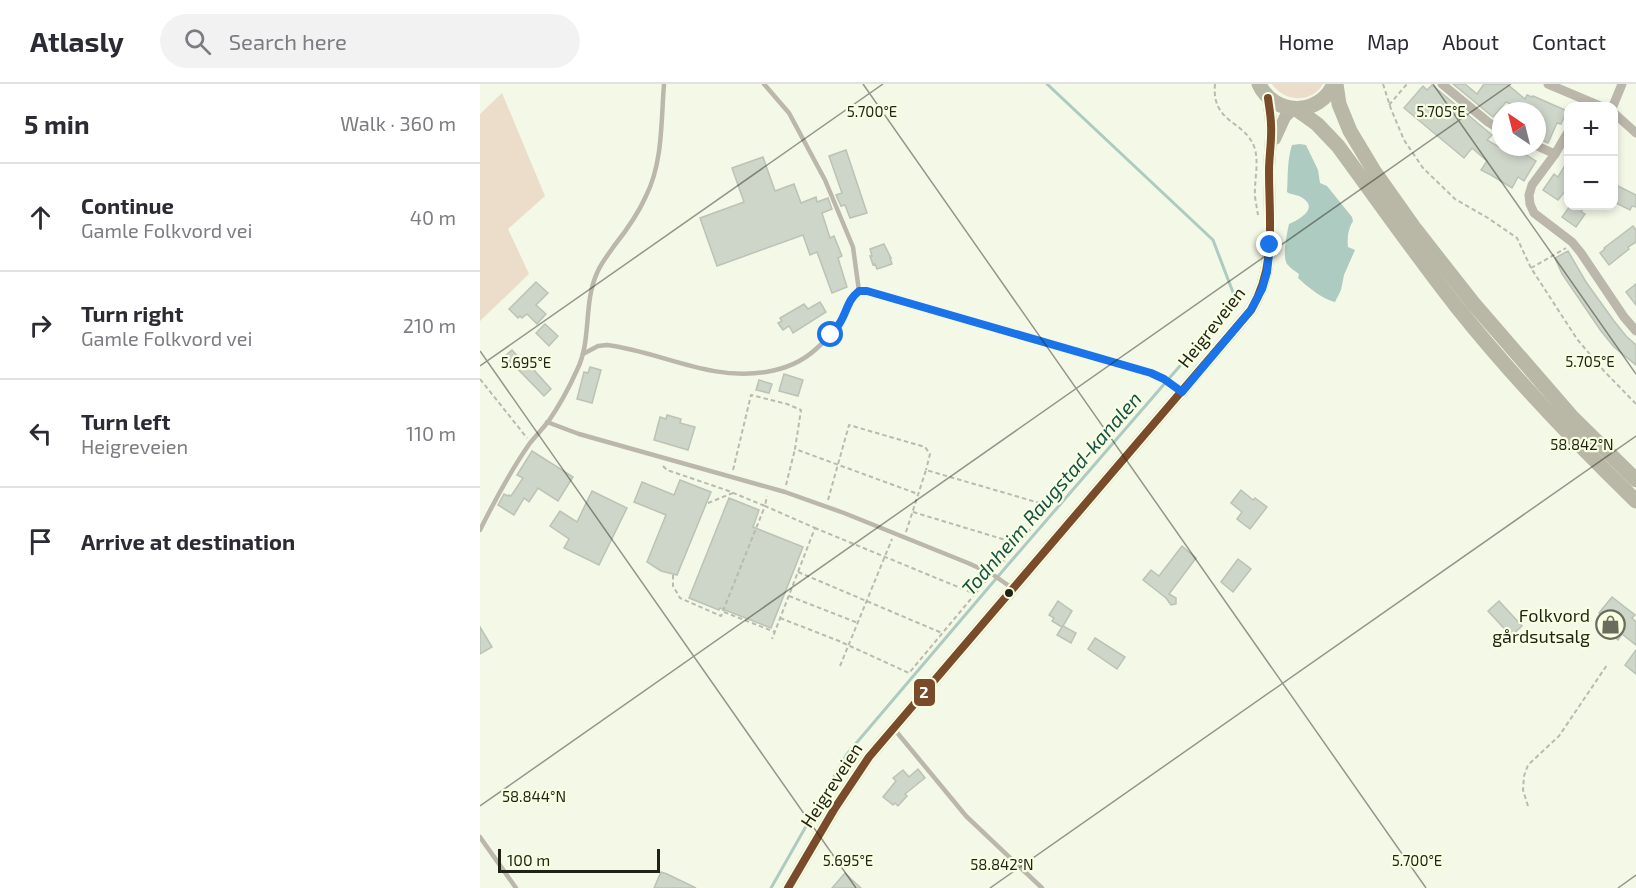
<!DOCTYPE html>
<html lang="en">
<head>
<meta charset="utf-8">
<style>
	body { margin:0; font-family:"Exo 2",sans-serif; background:#f2f2f3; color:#2b2b33 }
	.controls { position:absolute; right:18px; top:18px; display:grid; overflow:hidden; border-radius:12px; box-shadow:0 3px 9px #0003 }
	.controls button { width:54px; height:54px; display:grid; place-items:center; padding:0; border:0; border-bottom:2px solid #e1e1e2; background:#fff; color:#2b2b33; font:30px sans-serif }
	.compass { position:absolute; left:1012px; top:18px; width:54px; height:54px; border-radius:50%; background:#fff; box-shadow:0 3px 9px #0003; rotate:325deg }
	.scale { position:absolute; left:18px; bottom:15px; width:162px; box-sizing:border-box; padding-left:6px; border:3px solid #1f2215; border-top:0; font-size:16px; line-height:21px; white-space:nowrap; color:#1f2215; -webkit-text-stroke:4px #f7fee1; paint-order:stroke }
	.stop { position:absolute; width:18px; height:18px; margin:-14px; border:4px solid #1a73e8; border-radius:50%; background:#fff }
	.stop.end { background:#1a73e8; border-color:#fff; box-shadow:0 2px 6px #0008 }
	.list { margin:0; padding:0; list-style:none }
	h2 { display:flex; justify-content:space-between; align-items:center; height:78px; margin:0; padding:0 24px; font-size:26px }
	h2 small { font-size:20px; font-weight:400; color:#7c7c81 }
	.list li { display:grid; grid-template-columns:39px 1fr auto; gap:18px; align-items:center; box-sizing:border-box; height:108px; padding:0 24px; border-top:2px solid #e1e1e2 }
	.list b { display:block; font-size:22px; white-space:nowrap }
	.list p { margin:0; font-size:20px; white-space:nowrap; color:#7c7c81 }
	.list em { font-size:20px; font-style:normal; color:#7c7c81 }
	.icon { flex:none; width:33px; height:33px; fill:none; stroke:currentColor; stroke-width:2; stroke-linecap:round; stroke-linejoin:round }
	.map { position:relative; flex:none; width:1156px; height:804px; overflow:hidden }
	header { display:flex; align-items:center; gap:36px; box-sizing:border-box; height:84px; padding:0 30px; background:#fff; border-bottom:2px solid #e1e1e2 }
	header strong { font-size:28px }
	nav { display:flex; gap:33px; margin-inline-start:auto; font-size:21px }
	.search { width:420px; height:54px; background:#f2f2f3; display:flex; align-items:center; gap:15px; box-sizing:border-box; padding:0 21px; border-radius:33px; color:#7c7c81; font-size:22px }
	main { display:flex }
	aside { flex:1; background:#fff }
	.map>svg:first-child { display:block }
</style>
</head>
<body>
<header>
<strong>Atlasly</strong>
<div class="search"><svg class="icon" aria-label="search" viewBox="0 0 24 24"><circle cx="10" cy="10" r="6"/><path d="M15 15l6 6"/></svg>Search here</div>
<nav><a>Home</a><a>Map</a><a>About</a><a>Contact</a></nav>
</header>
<main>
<aside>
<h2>5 min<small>Walk · 360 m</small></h2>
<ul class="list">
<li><svg class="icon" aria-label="ahead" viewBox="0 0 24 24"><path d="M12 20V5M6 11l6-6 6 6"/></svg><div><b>Continue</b><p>Gamle Folkvord vei</p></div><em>40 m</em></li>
<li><svg class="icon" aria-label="right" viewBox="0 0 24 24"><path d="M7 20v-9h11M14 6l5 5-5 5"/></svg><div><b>Turn right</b><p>Gamle Folkvord vei</p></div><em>210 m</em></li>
<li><svg class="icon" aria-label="left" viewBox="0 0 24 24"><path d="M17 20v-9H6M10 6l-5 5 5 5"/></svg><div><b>Turn left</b><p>Heigreveien</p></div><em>110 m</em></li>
<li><svg class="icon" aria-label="arrive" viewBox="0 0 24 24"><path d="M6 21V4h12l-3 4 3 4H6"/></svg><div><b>Arrive at destination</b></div></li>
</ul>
</aside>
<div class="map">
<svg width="1156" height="804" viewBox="0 0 1156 804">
	<rect width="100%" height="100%" fill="#f4f8e7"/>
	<g fill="#ecdcca">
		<path d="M792,0H843C831,20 804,18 792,0Z"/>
		<polygon points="22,9 65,112 28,145 49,190 0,237 0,30"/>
	</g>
	<path fill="#adcbc1" d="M820,60L826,61L838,86L840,99L847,102L872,133L873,137C868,145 867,154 868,163L875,166L864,191L861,206L855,218C842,215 828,203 818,194L819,190C815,187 810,184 807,180C802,172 807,149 809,140C820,135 840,124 821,113C816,110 811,111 807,108C808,92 807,76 812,61Z"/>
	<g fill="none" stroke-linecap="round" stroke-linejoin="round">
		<polyline stroke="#adcbc1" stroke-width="3" points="291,804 367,670 526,483 750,224 754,211 733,156 567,0"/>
	</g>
	<g fill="#ced5c9" stroke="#bbc3b7" stroke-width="1.5">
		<polygon points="973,0 985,0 997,10 1004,0 1027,0 1045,15 1047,11 1052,13 1053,12 1087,27 1081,40 1077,39 1068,59 1057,54 1057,27 1047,27 1026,18 1013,33"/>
		<polygon points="952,1 1012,51 1007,56 1019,63 1033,63 1056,77 1044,97 1038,93 1032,104 1011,91 1001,86 1007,77 992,64 984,74 924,24 943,2 947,6"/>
		<polygon points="366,66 387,129 370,134 365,121 361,122 356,111 362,109 349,72"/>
		<polygon points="283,73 295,107 314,100 321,119 336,113 337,118 348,114 352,125 342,129 350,154 354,152 362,172 358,174 367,203 352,209 337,168 330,171 323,151 237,182 220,134 264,118 252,84"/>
		<polygon points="1089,75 1089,102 1078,116 1063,106 1074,90 1078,93"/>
		<polygon points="1134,100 1156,111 1156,123 1152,122 1150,126 1134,118"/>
		<polygon points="1090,122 1098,122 1103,125 1101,128 1105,130 1096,143 1082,133"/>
		<polygon points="1153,142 1156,146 1156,158 1148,163 1149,165 1129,181 1120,169 1125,165 1124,164"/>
		<polygon points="404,160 411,174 410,174 412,180 397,185 395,180 393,181 390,172 392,172 390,165"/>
		<polygon points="1088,167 1106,198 1134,237 1146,252 1156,261 1156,281 1134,263 1121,247 1082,190 1075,174"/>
		<polygon points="56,198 68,209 56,221 66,230 57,240 47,230 42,234 40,232 38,234 29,225"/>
		<polygon points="1156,200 1156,221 1146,208"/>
		<polygon points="340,218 346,228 313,249 309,242 303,246 298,239 302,237 300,234 324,220 328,225"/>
		<polygon points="65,240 78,252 69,262 56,249"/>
		<polygon points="32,266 42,277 43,276 47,280 50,277 56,284 54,286 71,305 64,312 25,272"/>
		<polygon points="110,283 121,286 112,319 97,315 104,288 108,289"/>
		<polygon points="304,290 323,296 318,312 299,307"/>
		<polygon points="279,296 292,300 289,309 276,306"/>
		<polygon points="187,331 201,335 200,339 215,343 208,366 174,356 180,333 186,335"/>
		<polygon points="52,367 93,393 78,417 58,404 49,418 44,414 34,431 18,421 24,410 28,412 29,411 31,412 43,394 37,391"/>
		<polygon points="200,396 231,408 197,491 181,487 167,478 186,431 154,418 162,398 194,411"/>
		<polygon points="761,406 773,416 775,414 787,423 770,445 757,435 762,428 751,419"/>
		<polygon points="112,407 147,424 119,481 84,464 89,455 70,442 80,427 97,438"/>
		<polygon points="249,414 279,426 273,443 323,463 291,544 240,524 239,526 209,514"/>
		<polygon points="702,462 716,474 689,510 696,514 696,520 691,521 686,514 663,496 671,486 679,492"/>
		<polygon points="758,475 771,485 753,508 741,498"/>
		<polygon points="1132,513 1155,531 1152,534 1156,538 1156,561 1142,550 1138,556 1131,550 1135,545 1127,539 1129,538 1119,529"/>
		<polygon points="578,517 592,527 583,542 596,549 591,559 577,551 582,543 572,537 574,534 569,531"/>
		<polygon points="1019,517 1042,542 1031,552 1008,527"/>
		<polygon points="0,543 12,563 0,570"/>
		<polygon points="615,554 645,573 637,585 608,565"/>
		<polygon points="1156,566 1156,590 1145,581"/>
		<polygon points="438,685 445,694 425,710 427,712 418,722 415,719 413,721 403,713 416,697 413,694 423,686 429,693"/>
		<polygon points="181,788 187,790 216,804 174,804"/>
		<polygon points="365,789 371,795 381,804 352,804"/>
	</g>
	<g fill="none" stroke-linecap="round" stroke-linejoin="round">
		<g stroke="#babaae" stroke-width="2" stroke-dasharray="4.5 3" stroke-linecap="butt">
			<path d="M735,0C731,40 766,36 775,65C779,81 774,97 775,113C776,119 777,125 778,131"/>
			<polyline points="903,0 911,25 924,56 943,84 975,115 1008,134 1037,154 1051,184 1097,255 1124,287 1156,320"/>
			<polyline points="909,21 927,0"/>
			<polyline points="1051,184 1086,164"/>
			<polyline points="0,295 47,354"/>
			<polyline points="183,382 187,386 246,406 285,422 287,412"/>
			<polyline points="253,386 271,311 307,320 321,326 315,365 438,410"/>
			<polyline points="306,401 315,365"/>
			<polyline points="348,416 369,341 445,363 450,370 446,386"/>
			<polyline points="228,419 253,409"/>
			<polyline points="433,428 539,460"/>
			<polyline points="426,448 446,386 570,422 517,485"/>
			<polyline points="318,488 462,549"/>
			<polyline points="193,491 193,502 200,514 241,532 285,422 335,444 292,555"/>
			<polyline points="495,510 507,496"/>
			<polyline points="309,512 378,539"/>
			<polyline points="244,528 295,548"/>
			<polyline points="300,534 359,557 429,589 495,510 335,444"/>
			<polyline points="360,582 412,455"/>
			<polyline points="1048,722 1043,706 1044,692 1048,681 1079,652 1127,581"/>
		</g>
		<g stroke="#bbb7ab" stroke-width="4.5">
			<polyline points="284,0 309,29 345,96 373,163 379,207"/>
			<path d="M103,270L118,262L127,261C182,268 228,297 286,288C304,285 322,278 336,265C346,256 357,246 363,234C369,222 367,217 379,207H387L671,289L684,295L701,307"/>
			<polyline points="67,338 99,350 305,408 364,429 488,479 512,490 532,504"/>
			<path d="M0,446C15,416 31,386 50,359C56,352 62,345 68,338C79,322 89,304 97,286C112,256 103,220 117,189C121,179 128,171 134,162C146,147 158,130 166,112C183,78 181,37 184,0"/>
			<polyline points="415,646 486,732 562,804"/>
			<polyline points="0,753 36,804"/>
		</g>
		<g stroke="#bbb7ab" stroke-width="9">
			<polyline points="962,0 1008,38 1021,46"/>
			<polyline points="1068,0 1120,22"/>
			<polyline points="1133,22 1142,0"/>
			<polyline points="1134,29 1156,49"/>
			<polyline points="1088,48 1075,70 1052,101 1049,111 1050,120 1054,129 1092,158 1101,169 1144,233 1156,247"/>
			<polyline points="1057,62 1075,70"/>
		</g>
		<g stroke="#b8b7a7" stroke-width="12">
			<polyline points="795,55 805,33 813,25"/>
			<path d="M308,804L355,724L389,673L771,226C797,181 789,137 789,87C789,72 792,56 791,41C791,32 789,23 788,14"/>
		</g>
		<g stroke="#b9b7a6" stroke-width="15">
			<path d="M779,0C794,32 839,33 854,0"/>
			<polyline points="856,0 859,20 870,47 894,87 935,145 993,219 1091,332 1156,396"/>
			<path d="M816,25L837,40L858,62C897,115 936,171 977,223C1032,292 1093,356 1156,417"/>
		</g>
		<defs>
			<path id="bus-1" d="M308,804L355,724L389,673L771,226C797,181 789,137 789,87C789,72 792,56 791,41C791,32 789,23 788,14"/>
		</defs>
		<use href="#bus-1" stroke="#f7fee1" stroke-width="12"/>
		<use href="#bus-1" stroke="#7a4b2a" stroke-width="8"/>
	</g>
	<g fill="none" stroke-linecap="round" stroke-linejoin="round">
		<path stroke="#1a73e8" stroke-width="8" d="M351,251C356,245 360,240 363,233C368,223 369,215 379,207H387L671,289L684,295L702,308L771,226L782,205L787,188L790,161"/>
	</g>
	<path fill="none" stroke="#1f2215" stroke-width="1.5" stroke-opacity="0.45" d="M383,0L946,804M953,0L1156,290M0,267L376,804M0,282L403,0M0,722L1031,0M510,804L1156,352M1138,804L1156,791"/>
	<defs>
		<symbol id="shop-ring" viewBox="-11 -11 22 22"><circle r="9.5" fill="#f7fee1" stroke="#6a6d5e" stroke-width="1.5"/><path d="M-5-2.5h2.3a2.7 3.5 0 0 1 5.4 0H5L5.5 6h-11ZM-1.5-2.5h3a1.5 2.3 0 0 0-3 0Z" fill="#6a6d5e"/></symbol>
	</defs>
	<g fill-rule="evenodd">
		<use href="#shop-ring" x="1114" y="524" width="33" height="33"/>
	</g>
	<circle fill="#1f2215" stroke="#f7fee1" stroke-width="2" cx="529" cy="509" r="5"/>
	<g text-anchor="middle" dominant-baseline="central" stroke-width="4.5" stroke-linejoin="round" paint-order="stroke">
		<g font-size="18" fill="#1f2215" stroke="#f7fee1">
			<text transform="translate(731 243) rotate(-52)">Heigreveien</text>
			<text transform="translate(351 701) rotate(-57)">Heigreveien</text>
		</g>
		<g font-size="18" fill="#1f2215" stroke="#f7fee1" text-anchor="end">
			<text x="1110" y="531">Folkvord<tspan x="1110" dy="21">gårdsutsalg</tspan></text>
		</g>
		<g font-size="20" font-style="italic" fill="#155049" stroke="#f7fee1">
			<text transform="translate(571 409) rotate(-49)">Todnheim Raugstad-kanalen</text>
		</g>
	</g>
	<g font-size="15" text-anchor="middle" fill="#1f2215" stroke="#f7fee1" stroke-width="4.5" stroke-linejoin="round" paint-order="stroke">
		<text x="392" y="33">5.700°E</text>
		<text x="961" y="33">5.705°E</text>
		<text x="1110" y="283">5.705°E</text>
		<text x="46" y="284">5.695°E</text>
		<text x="1102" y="366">58.842°N</text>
		<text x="54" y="718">58.844°N</text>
		<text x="368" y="782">5.695°E</text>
		<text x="937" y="782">5.700°E</text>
		<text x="522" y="786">58.842°N</text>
	</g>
	<rect stroke="#f7fee1" stroke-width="2" x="433" y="594" width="23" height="29" rx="6" fill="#7a4b2a"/>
	<g font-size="16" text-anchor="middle" font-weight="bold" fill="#fff">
		<text x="444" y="614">2</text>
	</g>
</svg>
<div class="controls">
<button>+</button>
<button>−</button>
</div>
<svg class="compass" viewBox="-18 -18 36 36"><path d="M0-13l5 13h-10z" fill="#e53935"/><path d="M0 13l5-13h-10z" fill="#7c7c81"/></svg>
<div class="scale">100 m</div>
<div class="stop" style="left:351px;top:251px"></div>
<div class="stop end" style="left:790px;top:161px"></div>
</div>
</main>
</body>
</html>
